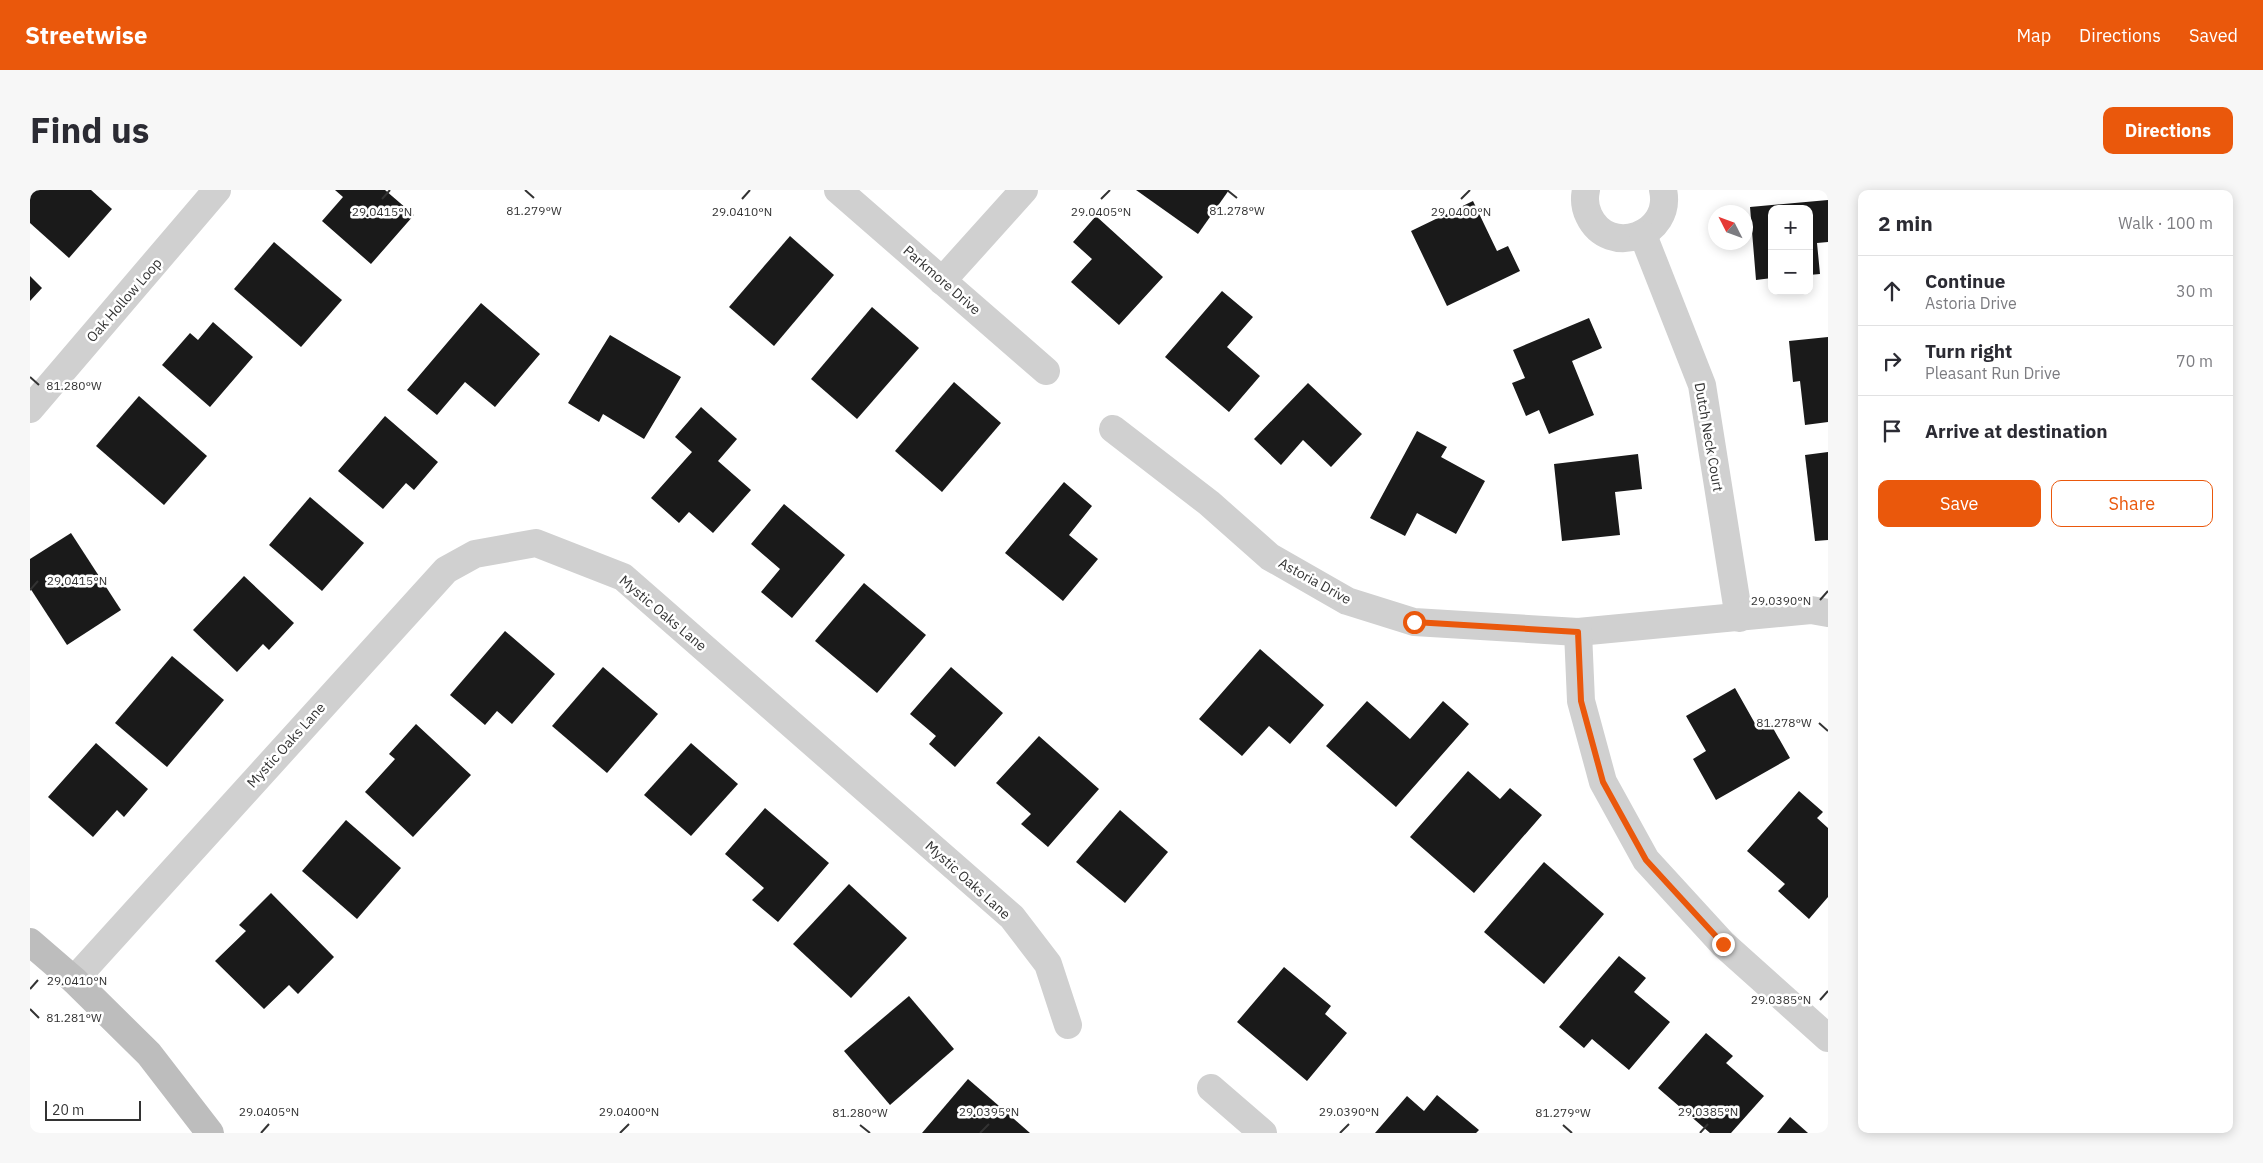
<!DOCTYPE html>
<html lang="en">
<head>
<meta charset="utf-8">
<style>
	body { margin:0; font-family:"IBM Plex Sans",sans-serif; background:#f7f7f7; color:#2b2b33 }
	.controls { position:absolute; right:15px; top:15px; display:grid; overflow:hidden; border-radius:10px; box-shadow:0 2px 12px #0003 }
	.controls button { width:45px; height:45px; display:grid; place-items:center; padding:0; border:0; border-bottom:1px solid #e1e1e2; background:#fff; color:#2b2b33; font:25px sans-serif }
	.compass { position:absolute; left:1678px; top:15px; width:45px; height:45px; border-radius:50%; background:#fff; box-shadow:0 2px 12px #0003; rotate:312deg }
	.scale { position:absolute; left:15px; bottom:12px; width:96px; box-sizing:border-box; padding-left:5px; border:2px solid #333; border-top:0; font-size:14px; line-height:18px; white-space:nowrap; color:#333; -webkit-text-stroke:4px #fff; paint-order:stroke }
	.stop { position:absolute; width:15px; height:15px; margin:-11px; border:4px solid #ea580c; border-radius:50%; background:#fff }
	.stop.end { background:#ea580c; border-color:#fff; box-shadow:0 1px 5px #0008 }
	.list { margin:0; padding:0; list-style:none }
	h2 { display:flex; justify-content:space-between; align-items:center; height:65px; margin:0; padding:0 20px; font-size:21px }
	h2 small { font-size:16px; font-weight:400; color:#7c7c81 }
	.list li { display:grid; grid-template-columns:32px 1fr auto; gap:15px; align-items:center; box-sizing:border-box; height:70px; padding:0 20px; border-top:1px solid #e1e1e2 }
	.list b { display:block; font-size:19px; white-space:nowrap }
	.list p { margin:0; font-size:16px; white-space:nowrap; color:#7c7c81 }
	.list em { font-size:16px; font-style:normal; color:#7c7c81 }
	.actions { display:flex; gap:10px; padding:15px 20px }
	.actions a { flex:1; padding:11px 0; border:1px solid #ea580c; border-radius:10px; text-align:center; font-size:18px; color:#ea580c }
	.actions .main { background:#ea580c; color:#fff }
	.icon { flex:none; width:28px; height:28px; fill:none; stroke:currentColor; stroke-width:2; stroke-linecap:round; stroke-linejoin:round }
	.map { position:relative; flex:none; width:1798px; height:943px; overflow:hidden; border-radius:10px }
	header { display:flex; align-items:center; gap:30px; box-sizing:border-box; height:70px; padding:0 25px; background:#ea580c; color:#fff }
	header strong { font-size:24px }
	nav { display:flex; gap:28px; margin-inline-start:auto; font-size:18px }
	.intro { display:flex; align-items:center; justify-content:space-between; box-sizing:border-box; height:120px; padding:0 30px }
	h1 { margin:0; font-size:35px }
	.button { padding:12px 22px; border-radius:10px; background:#ea580c; color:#fff; font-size:18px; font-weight:700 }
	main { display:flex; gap:30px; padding:0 30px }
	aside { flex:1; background:#fff; border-radius:10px; box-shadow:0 2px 12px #0003 }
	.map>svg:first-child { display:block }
</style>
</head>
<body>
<header>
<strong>Streetwise</strong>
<nav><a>Map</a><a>Directions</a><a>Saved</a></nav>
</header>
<div class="intro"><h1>Find us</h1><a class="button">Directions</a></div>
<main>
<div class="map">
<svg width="1798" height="943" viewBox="0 0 1798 943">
	<rect width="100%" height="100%" fill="#fff"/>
	<g fill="#1a1a1a">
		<polygon points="0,0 61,0 82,19 39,68 0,33"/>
		<polygon points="305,0 355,0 384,25 341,74 292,31 313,7"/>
		<polygon points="1106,0 1199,0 1168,44"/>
		<polygon points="1798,10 1798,52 1787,53 1790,84 1779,85 1779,19 1742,19 1742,88 1726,90 1720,17"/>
		<polygon points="1443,11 1467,61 1478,56 1490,81 1417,116 1381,41"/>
		<polygon points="1066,26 1133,87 1089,135 1041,92 1062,69 1043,52"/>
		<polygon points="760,46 804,85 744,156 699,117"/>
		<polygon points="244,52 312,110 271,157 204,99"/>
		<polygon points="0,86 12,98 0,111"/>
		<polygon points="1192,101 1223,127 1197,157 1230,186 1199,222 1135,167"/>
		<polygon points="451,113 510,164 465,217 435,192 407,225 377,200"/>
		<polygon points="842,117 889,158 827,229 781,189"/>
		<polygon points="1559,128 1572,158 1542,171 1564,225 1519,244 1509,220 1496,226 1482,193 1495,188 1483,160"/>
		<polygon points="183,132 223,167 180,217 132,175 160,143 168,150"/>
		<polygon points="580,145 651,187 614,249 573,224 569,232 538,213"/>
		<polygon points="1798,147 1798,232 1775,235 1770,191 1763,192 1759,151"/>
		<polygon points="924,192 971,233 912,302 865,261"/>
		<polygon points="1278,193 1332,244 1301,277 1273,250 1251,275 1224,249"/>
		<polygon points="109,206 177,266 134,315 66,256"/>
		<polygon points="671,217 707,249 688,271 721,300 683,343 659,322 649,333 621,308 662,262 645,247"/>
		<polygon points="355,226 408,272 384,300 376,293 353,319 308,281"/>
		<polygon points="1387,241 1417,257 1411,267 1455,291 1426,344 1387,323 1375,346 1340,328"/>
		<polygon points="1798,262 1798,350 1785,351 1775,265"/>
		<polygon points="1608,264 1612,299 1585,302 1590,345 1532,351 1524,274"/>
		<polygon points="1034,292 1062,316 1039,345 1068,369 1033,411 975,363"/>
		<polygon points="280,307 334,353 292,401 239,355"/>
		<polygon points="754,314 815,365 762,428 731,402 750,379 721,354"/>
		<polygon points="41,343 91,420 37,455 0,398 0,369"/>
		<polygon points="214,386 264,433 239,460 233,454 207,482 163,440"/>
		<polygon points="834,393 896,445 847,503 785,451"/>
		<polygon points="475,441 525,484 482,534 467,521 455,535 420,505"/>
		<polygon points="1230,459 1294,515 1260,554 1239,536 1212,566 1169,529"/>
		<polygon points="142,466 194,510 137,577 85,533"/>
		<polygon points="573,477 628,524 577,583 522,536"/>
		<polygon points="921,477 973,523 925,577 899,554 906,546 880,524"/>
		<polygon points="1705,498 1727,537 1739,531 1760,568 1686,610 1663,569 1676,561 1656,526"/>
		<polygon points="1337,511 1380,549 1413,511 1439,534 1366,617 1296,556"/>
		<polygon points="386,534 441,585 383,647 335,602 365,569 359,564"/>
		<polygon points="1009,546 1069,599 1018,657 991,634 1001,624 966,593"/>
		<polygon points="66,553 118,599 94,627 87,620 63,647 18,607"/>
		<polygon points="661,553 708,594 661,646 614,605"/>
		<polygon points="1438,581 1470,609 1480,598 1512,625 1444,703 1380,647"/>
		<polygon points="1769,601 1793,622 1787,628 1798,638 1798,707 1779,729 1748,701 1755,694 1717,661"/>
		<polygon points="735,618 799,673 748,732 722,710 734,698 695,664"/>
		<polygon points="1090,620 1138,662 1095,713 1046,672"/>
		<polygon points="316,630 371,678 327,729 272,681"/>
		<polygon points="1514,672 1574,724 1514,794 1454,742"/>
		<polygon points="819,694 877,748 821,808 763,754"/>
		<polygon points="241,703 304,767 268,804 259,795 234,819 185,771 216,741 209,735"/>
		<polygon points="1589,766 1616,788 1604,802 1640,832 1599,880 1562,849 1554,858 1529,837"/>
		<polygon points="1254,777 1301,816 1295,824 1317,843 1277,891 1207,832"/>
		<polygon points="879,806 924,859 860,915 814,861"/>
		<polygon points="1676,843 1703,866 1696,873 1734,906 1701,943 1680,943 1628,898"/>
		<polygon points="938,889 1000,943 892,943"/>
		<polygon points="1407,905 1449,940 1446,943 1345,943 1377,906 1394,921"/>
		<polygon points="1760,927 1778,943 1747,943"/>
	</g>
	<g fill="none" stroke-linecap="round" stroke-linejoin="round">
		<g stroke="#d0d0d0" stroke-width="28">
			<polyline points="808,0 1016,181"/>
			<path d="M1556,0C1554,9 1555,18 1559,26C1579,68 1643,45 1633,0"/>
			<polyline points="1613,45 1672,195 1709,428"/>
			<polyline points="912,91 994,0"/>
			<polyline points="0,219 187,0"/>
			<polyline points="1083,239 1179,313 1240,367 1317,411 1384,432 1548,442 1781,420 1798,423"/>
			<polyline points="1548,442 1551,511 1573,592 1616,670 1693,754 1798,848"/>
			<polyline points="44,790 416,380 445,364 506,353 593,387 982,727 1018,774 1038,835"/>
			<polyline points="1181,898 1233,943"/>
		</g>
		<polyline stroke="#bdbdbd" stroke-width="28" points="0,752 44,790 119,864 180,943"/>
	</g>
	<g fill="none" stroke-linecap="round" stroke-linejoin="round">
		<polyline stroke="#ea580c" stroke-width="6" points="1384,432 1548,442 1551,511 1573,592 1616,670 1693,754"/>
	</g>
	<path fill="none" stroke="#333" stroke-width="2" d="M495,0L504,8M1197,0L1207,8M352,9L360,0M712,9L720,0M1071,9L1080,0M1431,9L1440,0M0,187L9,195M0,400L8,391M1790,410L1798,401M1789,533L1798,541M0,799L8,790M1790,810L1798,801M0,819L9,828M830,935L840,943M1533,935L1542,943M231,943L239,934M590,943L599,934M950,943L959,934M1310,943L1319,934M1670,943L1678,934"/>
	<g text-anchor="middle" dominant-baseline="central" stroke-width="5" stroke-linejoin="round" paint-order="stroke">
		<g font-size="14" fill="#333" stroke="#fff">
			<text transform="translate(912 90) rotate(41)">Parkmore Drive</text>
			<text transform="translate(94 110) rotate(-49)">Oak Hollow Loop</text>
			<text transform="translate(1679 247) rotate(80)">Dutch Neck Court</text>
			<text transform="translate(1285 391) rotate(29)">Astoria Drive</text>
			<text transform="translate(633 423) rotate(40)">Mystic Oaks Lane</text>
			<text transform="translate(256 555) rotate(-48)">Mystic Oaks Lane</text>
			<text transform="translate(938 690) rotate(42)">Mystic Oaks Lane</text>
		</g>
	</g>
	<g font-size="12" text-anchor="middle" fill="#333" stroke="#fff" stroke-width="5" stroke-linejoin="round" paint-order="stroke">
		<text x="504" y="25">81.279°W</text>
		<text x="1207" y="25">81.278°W</text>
		<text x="352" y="26">29.0415°N</text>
		<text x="712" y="26">29.0410°N</text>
		<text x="1071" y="26">29.0405°N</text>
		<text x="1431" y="26">29.0400°N</text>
		<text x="44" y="200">81.280°W</text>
		<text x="47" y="395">29.0415°N</text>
		<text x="1751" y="415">29.0390°N</text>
		<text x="1754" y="537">81.278°W</text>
		<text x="47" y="795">29.0410°N</text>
		<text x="1751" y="814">29.0385°N</text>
		<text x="44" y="832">81.281°W</text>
		<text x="239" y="926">29.0405°N</text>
		<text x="599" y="926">29.0400°N</text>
		<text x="959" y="926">29.0395°N</text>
		<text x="1319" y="926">29.0390°N</text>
		<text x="1678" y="926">29.0385°N</text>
		<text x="830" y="927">81.280°W</text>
		<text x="1533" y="927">81.279°W</text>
	</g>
</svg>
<div class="controls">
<button>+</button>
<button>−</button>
</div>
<svg class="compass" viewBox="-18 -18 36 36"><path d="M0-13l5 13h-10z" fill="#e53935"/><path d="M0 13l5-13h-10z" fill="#7c7c81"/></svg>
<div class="scale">20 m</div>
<div class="stop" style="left:1384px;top:432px"></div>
<div class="stop end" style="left:1693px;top:754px"></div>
</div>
<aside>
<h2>2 min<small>Walk · 100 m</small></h2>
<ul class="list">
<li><svg class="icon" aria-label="ahead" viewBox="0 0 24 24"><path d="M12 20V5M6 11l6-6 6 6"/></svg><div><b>Continue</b><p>Astoria Drive</p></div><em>30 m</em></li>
<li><svg class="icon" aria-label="right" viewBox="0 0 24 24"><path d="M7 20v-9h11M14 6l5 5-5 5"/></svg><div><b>Turn right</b><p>Pleasant Run Drive</p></div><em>70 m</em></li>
<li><svg class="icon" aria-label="arrive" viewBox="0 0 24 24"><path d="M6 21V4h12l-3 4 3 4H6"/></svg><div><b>Arrive at destination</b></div></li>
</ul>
<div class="actions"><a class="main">Save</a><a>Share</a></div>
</aside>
</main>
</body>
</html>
